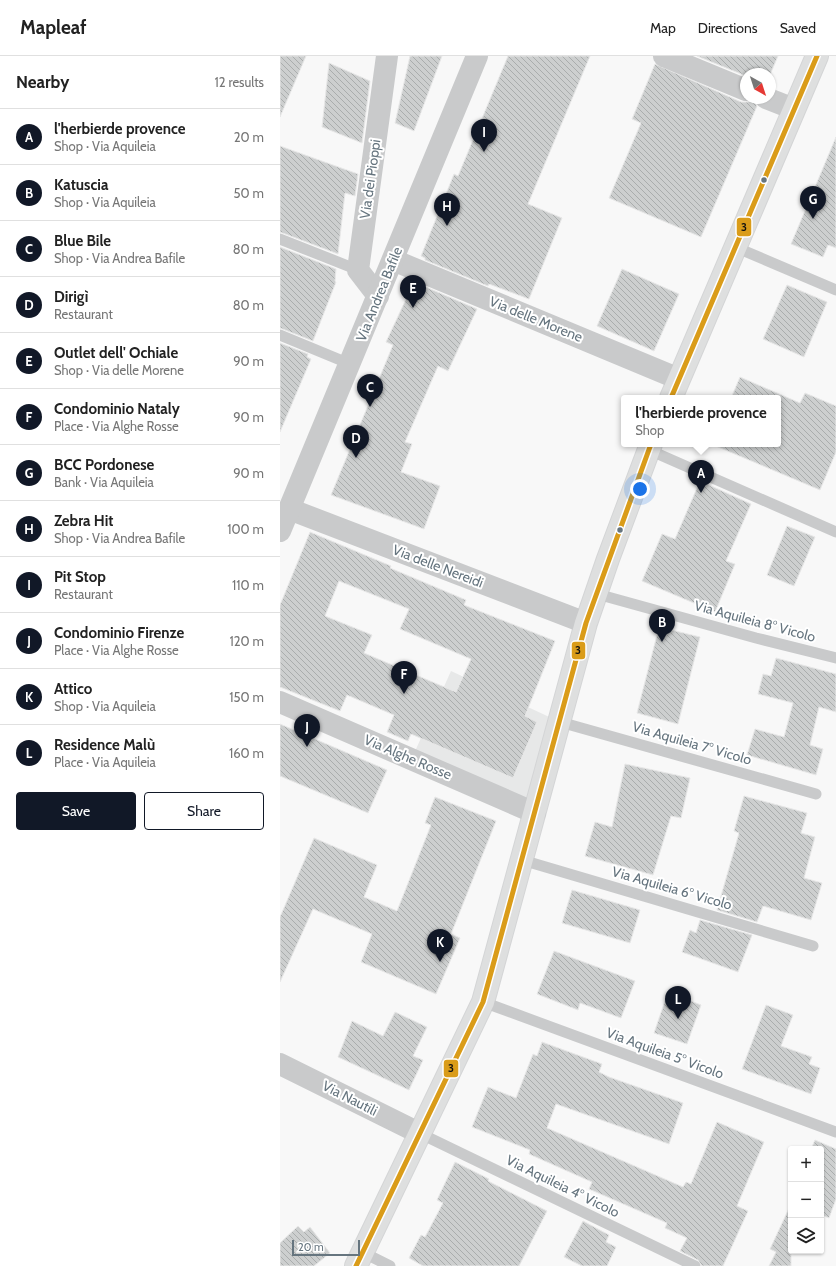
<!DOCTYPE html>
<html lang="en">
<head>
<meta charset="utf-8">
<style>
	body { margin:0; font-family:Cabin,sans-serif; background:#f6f6f6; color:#222 }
	.controls { position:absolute; right:12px; bottom:12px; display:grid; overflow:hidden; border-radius:4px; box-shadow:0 1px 3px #0004 }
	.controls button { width:36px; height:36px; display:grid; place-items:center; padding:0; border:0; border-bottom:1px solid #e0e0e0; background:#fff; color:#222; font:20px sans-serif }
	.compass { position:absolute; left:460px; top:12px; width:36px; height:36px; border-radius:50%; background:#fff; box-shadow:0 1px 3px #0004; rotate:141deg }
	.scale { position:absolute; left:12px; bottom:10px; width:68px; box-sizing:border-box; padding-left:4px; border:2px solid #66757f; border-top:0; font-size:11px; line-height:14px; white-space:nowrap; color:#66757f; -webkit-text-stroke:3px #fff; paint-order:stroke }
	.you { position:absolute; left:360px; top:433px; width:14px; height:14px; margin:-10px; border:3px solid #fff; border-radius:50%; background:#1a73e8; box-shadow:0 0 0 6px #1a73e833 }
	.badge { display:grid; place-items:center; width:26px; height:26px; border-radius:50%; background:#111827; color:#fff; font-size:13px; font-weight:700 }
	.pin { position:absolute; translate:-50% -33px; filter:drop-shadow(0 1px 2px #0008) }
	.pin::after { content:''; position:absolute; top:21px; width:14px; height:12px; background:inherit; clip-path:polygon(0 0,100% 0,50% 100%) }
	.popup { position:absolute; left:341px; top:339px; width:160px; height:52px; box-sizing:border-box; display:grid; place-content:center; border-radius:4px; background:#fff; filter:drop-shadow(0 1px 3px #0005); font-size:13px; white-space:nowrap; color:#767676 }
	.popup b { font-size:15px; color:#222 }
	.popup::after { content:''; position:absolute; left:50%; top:100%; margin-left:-8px; border:8px solid transparent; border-top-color:#fff }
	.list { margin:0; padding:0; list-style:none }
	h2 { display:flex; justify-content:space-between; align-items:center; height:52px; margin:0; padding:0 16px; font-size:17px }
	h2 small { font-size:13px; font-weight:400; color:#767676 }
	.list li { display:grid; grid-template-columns:26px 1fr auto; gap:12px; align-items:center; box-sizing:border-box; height:56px; padding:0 16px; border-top:1px solid #e0e0e0 }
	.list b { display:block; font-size:15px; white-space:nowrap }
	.list p { margin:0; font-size:13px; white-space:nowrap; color:#767676 }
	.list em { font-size:13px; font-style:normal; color:#767676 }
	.actions { display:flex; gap:8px; padding:12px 16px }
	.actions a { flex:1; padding:9px 0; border:1px solid #111827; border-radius:4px; text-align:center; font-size:14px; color:#111827 }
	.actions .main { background:#111827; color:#fff }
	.icon { flex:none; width:22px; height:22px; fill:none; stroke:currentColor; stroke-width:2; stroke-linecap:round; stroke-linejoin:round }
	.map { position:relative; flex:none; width:556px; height:1210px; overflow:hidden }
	header { display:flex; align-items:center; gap:24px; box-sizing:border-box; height:56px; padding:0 20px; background:#fff; border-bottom:1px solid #e0e0e0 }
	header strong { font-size:19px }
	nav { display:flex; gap:22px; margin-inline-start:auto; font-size:14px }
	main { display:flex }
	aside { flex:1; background:#fff }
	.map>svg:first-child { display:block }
</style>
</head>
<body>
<header>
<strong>Mapleaf</strong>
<nav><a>Map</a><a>Directions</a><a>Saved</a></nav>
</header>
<main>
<aside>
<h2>Nearby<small>12 results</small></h2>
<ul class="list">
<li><span class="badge">A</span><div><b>l'herbierde provence</b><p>Shop · Via Aquileia</p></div><em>20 m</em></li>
<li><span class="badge">B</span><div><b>Katuscia</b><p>Shop · Via Aquileia</p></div><em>50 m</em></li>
<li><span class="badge">C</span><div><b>Blue Bile</b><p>Shop · Via Andrea Bafile</p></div><em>80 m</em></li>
<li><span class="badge">D</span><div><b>Dirigì</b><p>Restaurant</p></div><em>80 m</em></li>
<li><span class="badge">E</span><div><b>Outlet dell' Ochiale</b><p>Shop · Via delle Morene</p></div><em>90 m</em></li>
<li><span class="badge">F</span><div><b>Condominio Nataly</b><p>Place · Via Alghe Rosse</p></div><em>90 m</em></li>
<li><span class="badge">G</span><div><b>BCC Pordonese</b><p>Bank · Via Aquileia</p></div><em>90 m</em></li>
<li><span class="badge">H</span><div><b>Zebra Hit</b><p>Shop · Via Andrea Bafile</p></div><em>100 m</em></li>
<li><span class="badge">I</span><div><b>Pit Stop</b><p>Restaurant</p></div><em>110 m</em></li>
<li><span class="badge">J</span><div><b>Condominio Firenze</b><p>Place · Via Alghe Rosse</p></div><em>120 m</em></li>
<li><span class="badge">K</span><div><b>Attico</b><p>Shop · Via Aquileia</p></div><em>150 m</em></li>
<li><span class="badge">L</span><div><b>Residence Malù</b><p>Place · Via Aquileia</p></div><em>160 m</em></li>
</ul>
<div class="actions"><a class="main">Save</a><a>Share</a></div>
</aside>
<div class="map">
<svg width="556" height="1210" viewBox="0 0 556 1210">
	<defs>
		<pattern id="building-back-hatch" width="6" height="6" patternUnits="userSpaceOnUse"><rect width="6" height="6" fill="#cdcfcf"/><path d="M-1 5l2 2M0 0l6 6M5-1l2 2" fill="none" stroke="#aaadad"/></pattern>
	</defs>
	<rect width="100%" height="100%" fill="#f8f8f8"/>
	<polygon fill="#e7e8e8" points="171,615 280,666 255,757 132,702"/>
	<g fill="url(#building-back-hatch)" stroke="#e8e8e8" fill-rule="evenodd">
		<polygon points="0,0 26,0 0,61"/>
		<polygon points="130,0 162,0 134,75 115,67"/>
		<polygon points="228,0 310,0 248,148 282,162 249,243 209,228 208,230 145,204 145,202 141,200 174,118 178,120"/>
		<polygon points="417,0 498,0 490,19 466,18 466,20"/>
		<polygon points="49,7 90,25 82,87 42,71"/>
		<polygon points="375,8 461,46 468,46 474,44 477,50 421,181 329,142 361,67 352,63"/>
		<polygon points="556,81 556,192 548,189 543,201 511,188"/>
		<polygon points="0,90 78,118 75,140 65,137 58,198 0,176"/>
		<polygon points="0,191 56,213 55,225 56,226 33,285 0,272"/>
		<polygon points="342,213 399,238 374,295 317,270"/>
		<polygon points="134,226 197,253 168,315 158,310 125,386 132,388 121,416 160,430 144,473 51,439 113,289 106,286"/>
		<polygon points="507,229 547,246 524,301 483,283"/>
		<polygon points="0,287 28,298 27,301 31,303 0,376"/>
		<polygon points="460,321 520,347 525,337 556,350 556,396 540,434 431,388 498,388 498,342 451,342"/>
		<polygon points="420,425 471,448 446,505 455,508 435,556 362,525 382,478 395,483"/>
		<polygon points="507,470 535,481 514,530 487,519"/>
		<path d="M30,476L111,510L110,512L186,544L184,549L275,585L245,660L257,666L233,722L131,678L128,685L107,676L114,659L67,639L60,655L0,631V549ZM59,525L129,553L120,573L191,603L176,636L84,597L92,579L45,560Z"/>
		<polygon points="379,571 420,581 398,668 357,657"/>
		<polygon points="496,602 556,618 556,656 539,651 530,689 543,693 536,719 467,699 475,673 504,681 513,647 478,638 483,618 491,620"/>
		<polygon points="0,668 107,714 88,757 0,720"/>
		<polygon points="345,708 410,722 401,762 391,760 373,819 305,800 315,766 332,771"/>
		<polygon points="464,740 527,757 521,777 535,781 524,822 542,827 531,864 483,850 477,866 437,854 459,777 454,775"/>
		<polygon points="155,741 216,765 171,878 180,882 156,938 81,906 92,878 33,853 0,926 0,861 34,782 97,809 84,841 117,855 151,769 145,767"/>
		<polygon points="292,834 360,854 350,887 282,867"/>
		<polygon points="420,864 472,879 458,916 402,896 410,874 416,877"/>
		<polygon points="274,895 355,925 341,962 300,947 298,954 257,938"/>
		<polygon points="388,936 421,949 407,988 374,977"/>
		<polygon points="486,949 513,959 501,990 532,1001 529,1008 540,1012 531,1038 462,1013"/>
		<polygon points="115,956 147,971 133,1000 143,1004 129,1034 58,1001 72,965 103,980"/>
		<polygon points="262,986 322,1008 319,1016 329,1021 403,1047 389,1088 276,1048 267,1072 403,1131 406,1126 411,1128 437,1066 484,1086 457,1150 468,1155 443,1210 422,1210 418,1204 400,1195 407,1182 385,1172 387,1167 309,1133 312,1126 249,1098 250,1094 192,1071 208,1031 236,1042 253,998 257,1000"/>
		<polygon points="535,1084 556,1093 556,1143 549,1162 541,1159 541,1093 531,1093"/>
		<polygon points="175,1106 209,1123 208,1125 267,1155 239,1210 143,1210 129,1202 141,1179 145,1181 163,1147 157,1144"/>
		<polygon points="511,1148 511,1210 489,1210 496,1196 490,1193"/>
		<polygon points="303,1165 329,1179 326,1186 336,1191 327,1210 302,1210 284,1201"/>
		<polygon points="18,1170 24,1176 30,1171 50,1197 34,1210 0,1210 0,1187"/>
	</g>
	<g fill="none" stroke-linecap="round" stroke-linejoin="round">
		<defs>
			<g id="secondary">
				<polyline points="391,342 537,0"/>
				<polyline points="76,1210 203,946 306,567 328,503 371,388"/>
			</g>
		</defs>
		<use href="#secondary" stroke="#d4d5d6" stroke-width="24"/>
		<g stroke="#c9cacb" stroke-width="11">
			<polyline points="0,183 78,214"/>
			<polyline points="455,191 556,234"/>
			<polyline points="0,279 70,308"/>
			<polyline points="369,394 556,476"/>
			<polyline points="317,538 476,582 556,602"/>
			<polyline points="280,666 536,738"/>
			<polyline points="242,804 533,890"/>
			<polyline points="203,946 556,1076"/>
			<polyline points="139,1077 415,1210"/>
			<polyline points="82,1196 110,1210"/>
		</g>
		<g stroke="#c9cacb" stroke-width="22">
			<polyline points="384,0 466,34"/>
			<polyline points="486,42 514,53"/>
			<polyline points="113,204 399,323"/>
			<polyline points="98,240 78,214 107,0"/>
			<polyline points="9,453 306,567"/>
			<polyline points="0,475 197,0"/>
			<polyline points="0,646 255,757"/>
			<polyline points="0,1008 139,1077"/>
		</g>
		<use href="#secondary" stroke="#dedfdf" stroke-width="22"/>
		<defs>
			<g id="bus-1">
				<polyline points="391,342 537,0"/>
				<polyline points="76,1210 203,946 306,567 371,388"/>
			</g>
		</defs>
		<use href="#bus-1" stroke="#fff" stroke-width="8"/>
		<use href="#bus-1" stroke="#da9c19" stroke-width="5"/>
	</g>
	<g fill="#66757f" stroke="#fff" stroke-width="1.5">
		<circle cx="484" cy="124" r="3.5"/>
		<circle cx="340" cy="474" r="3.5"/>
	</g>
	<g text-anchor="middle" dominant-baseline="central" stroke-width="4" stroke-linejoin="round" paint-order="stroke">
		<g font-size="14" fill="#66757f" stroke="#fff">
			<text transform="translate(90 123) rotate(-82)">Via dei Pioppi</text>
			<text transform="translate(99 238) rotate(-68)">Via Andrea Bafile</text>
			<text transform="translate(256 263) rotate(22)">Via delle Morene</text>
			<text transform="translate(158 510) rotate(21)">Via delle Nereidi</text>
			<text transform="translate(475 565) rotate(15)">Via Aquileia 8° Vicolo</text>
			<text transform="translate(412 687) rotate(16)">Via Aquileia 7° Vicolo</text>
			<text transform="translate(128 701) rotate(23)">Via Alghe Rosse</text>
			<text transform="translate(392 832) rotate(16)">Via Aquileia 6° Vicolo</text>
			<text transform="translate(385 997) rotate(20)">Via Aquileia 5° Vicolo</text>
			<text transform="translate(70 1042) rotate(27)">Via Nautili</text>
			<text transform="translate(283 1130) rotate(26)">Via Aquileia 4° Vicolo</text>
		</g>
	</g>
	<g stroke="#fff" stroke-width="1.5">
		<rect x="456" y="161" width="16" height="20" rx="4" fill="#da9c19"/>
		<rect x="291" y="585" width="15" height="19" rx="4" fill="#da9c19"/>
		<rect x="163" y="1003" width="16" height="19" rx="4" fill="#da9c19"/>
	</g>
	<g font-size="11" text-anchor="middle" font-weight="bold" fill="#111">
		<text x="464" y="175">3</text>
		<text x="298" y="598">3</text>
		<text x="171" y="1016">3</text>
	</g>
</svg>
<div class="controls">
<button>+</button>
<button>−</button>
<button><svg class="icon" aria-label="layers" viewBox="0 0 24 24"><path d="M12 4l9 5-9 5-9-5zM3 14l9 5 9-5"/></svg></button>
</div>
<svg class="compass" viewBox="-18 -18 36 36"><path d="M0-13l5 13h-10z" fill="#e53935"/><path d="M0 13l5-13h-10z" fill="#767676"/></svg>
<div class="scale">20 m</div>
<div class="you"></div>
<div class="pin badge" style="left:421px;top:437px">A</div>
<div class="popup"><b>l'herbierde provence</b>Shop</div>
<div class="pin badge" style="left:382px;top:586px">B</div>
<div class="pin badge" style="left:90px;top:351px">C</div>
<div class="pin badge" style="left:76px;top:402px">D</div>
<div class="pin badge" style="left:133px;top:252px">E</div>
<div class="pin badge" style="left:124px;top:638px">F</div>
<div class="pin badge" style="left:533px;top:163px">G</div>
<div class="pin badge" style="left:167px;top:170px">H</div>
<div class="pin badge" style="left:204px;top:96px">I</div>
<div class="pin badge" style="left:27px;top:691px">J</div>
<div class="pin badge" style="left:160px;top:906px">K</div>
<div class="pin badge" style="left:398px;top:963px">L</div>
</div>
</main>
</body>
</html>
